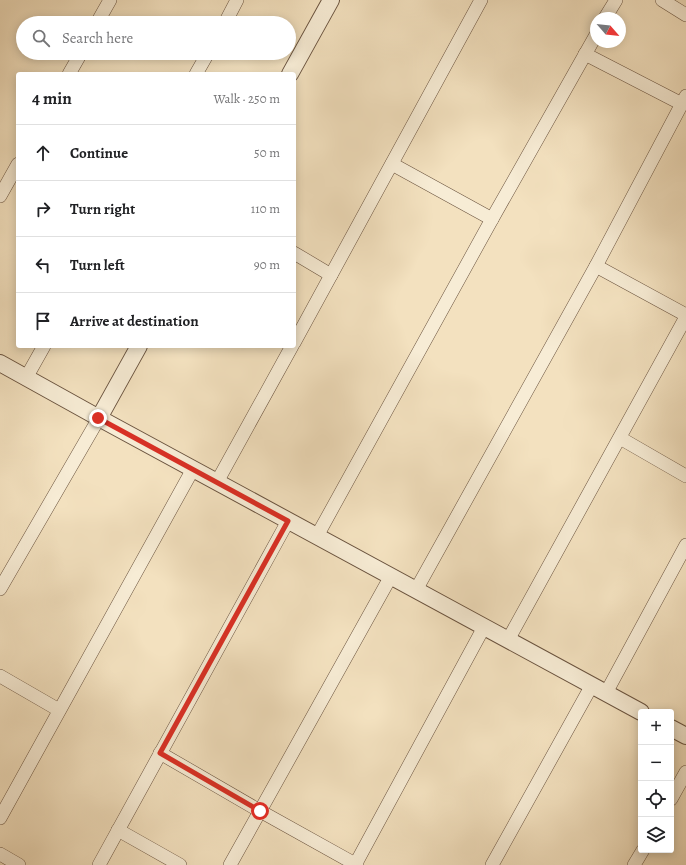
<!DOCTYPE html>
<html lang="en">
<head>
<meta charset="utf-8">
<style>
	body { margin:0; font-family:Alegreya,serif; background:#f6f6f6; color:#202124 }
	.controls { position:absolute; right:12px; bottom:12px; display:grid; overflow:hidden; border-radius:4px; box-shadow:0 2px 10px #0003 }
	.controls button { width:36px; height:36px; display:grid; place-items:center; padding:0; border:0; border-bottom:1px solid #e0e0e0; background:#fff; color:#202124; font:20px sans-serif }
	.compass { position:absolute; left:590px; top:12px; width:36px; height:36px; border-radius:50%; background:#fff; box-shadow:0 2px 10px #0003; rotate:118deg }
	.stop { position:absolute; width:12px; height:12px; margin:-9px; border:3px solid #d93025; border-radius:50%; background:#fff }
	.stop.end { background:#d93025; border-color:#fff; box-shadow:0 1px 4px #0008 }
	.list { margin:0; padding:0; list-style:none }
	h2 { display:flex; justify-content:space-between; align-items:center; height:52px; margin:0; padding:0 16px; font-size:17px }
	h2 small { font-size:13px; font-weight:400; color:#757577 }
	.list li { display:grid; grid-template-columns:26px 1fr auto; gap:12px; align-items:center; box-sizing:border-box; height:56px; padding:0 16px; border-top:1px solid #e0e0e0 }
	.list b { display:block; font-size:15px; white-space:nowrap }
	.list em { font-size:13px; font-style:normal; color:#757577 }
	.icon { flex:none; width:22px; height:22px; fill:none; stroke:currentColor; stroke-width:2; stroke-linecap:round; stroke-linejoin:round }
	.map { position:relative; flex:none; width:686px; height:865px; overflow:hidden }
	.search { position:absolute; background:#fff; box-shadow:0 2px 10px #0003; left:16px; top:16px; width:280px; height:44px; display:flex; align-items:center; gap:10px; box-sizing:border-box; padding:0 14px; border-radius:22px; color:#757577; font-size:15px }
	.panel { position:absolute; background:#fff; box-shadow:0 2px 10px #0003; left:16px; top:72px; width:280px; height:276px; border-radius:4px }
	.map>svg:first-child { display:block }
</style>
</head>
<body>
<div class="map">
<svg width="686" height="865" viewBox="0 0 686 865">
	<rect width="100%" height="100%" fill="#f3e1bf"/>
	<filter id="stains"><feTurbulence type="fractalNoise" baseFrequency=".005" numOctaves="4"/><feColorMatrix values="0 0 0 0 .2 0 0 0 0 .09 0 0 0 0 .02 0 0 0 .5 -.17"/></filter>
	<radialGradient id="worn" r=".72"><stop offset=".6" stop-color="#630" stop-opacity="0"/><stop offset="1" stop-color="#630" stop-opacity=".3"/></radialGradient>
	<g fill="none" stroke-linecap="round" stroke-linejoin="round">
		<defs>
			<g id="minor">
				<polyline points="662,0 686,15"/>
				<polyline points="605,18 616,0"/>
				<polyline points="97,23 110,0"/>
				<polyline points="225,23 237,0"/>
				<polyline points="585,54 682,104"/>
				<polyline points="69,74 81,53"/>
				<polyline points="196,74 208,53"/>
				<polyline points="392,164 492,219"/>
				<polyline points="0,196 18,164"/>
				<polyline points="294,253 331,275"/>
				<polyline points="596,266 686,315"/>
				<polyline points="294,343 481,0"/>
				<polyline points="26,378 44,346"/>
				<polyline points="620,438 686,476"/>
				<polyline points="217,482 292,346"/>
				<polyline points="317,536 492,219 596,35"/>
				<polyline points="0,589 99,418"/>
				<polyline points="416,590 596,266 686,96"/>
				<polyline points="508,640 686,317"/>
				<polyline points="0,676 59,710"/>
				<polyline points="606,693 686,545"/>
				<polyline points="160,753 260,811 357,865"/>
				<polyline points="671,799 686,772"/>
				<polyline points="0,818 193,469"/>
				<polyline points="118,830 180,865"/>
				<polyline points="0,854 19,865"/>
				<polyline points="99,865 288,521"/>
				<polyline points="230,865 391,576"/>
				<polyline points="355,865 484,627"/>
				<polyline points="492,865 592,685"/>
				<polyline points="634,865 643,850"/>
			</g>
			<g id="tertiary">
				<polyline points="290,74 331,0"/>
				<polyline points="0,363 99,418 641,712"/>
				<polyline points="99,418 139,346"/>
				<polyline points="671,728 686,736"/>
			</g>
		</defs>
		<use href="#minor" stroke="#6a533f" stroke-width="14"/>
		<use href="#tertiary" stroke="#6a533f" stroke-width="18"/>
		<use href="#minor" stroke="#f7ecd5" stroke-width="13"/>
		<use href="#tertiary" stroke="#f7ecd5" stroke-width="16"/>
	</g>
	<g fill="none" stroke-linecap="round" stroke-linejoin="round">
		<polyline stroke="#d93025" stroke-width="5" points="98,418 288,521 160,753 260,811"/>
	</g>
	<rect width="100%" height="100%" filter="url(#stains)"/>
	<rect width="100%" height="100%" fill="url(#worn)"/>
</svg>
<div class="controls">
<button>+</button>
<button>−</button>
<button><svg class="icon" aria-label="locate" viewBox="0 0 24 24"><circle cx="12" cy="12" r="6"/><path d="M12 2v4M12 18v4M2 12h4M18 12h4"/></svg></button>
<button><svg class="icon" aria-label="layers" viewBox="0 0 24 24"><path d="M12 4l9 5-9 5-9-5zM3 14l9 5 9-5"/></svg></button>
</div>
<svg class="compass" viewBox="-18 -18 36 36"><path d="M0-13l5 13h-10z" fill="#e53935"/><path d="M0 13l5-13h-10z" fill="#757577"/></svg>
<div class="stop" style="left:260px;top:811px"></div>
<div class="stop end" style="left:98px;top:418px"></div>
<div class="search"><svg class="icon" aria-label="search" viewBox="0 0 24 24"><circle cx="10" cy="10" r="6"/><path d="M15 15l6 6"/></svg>Search here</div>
<section class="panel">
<h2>4 min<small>Walk · 250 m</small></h2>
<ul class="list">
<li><svg class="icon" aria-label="ahead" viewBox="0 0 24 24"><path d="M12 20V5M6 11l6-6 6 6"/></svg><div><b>Continue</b></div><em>50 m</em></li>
<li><svg class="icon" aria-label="right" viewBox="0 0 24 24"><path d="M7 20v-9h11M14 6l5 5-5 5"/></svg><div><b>Turn right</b></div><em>110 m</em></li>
<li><svg class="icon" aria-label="left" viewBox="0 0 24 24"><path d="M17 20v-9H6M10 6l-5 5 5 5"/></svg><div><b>Turn left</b></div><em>90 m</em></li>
<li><svg class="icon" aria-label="arrive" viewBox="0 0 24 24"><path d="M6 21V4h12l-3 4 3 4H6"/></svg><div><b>Arrive at destination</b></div></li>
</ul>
</section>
</div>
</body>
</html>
